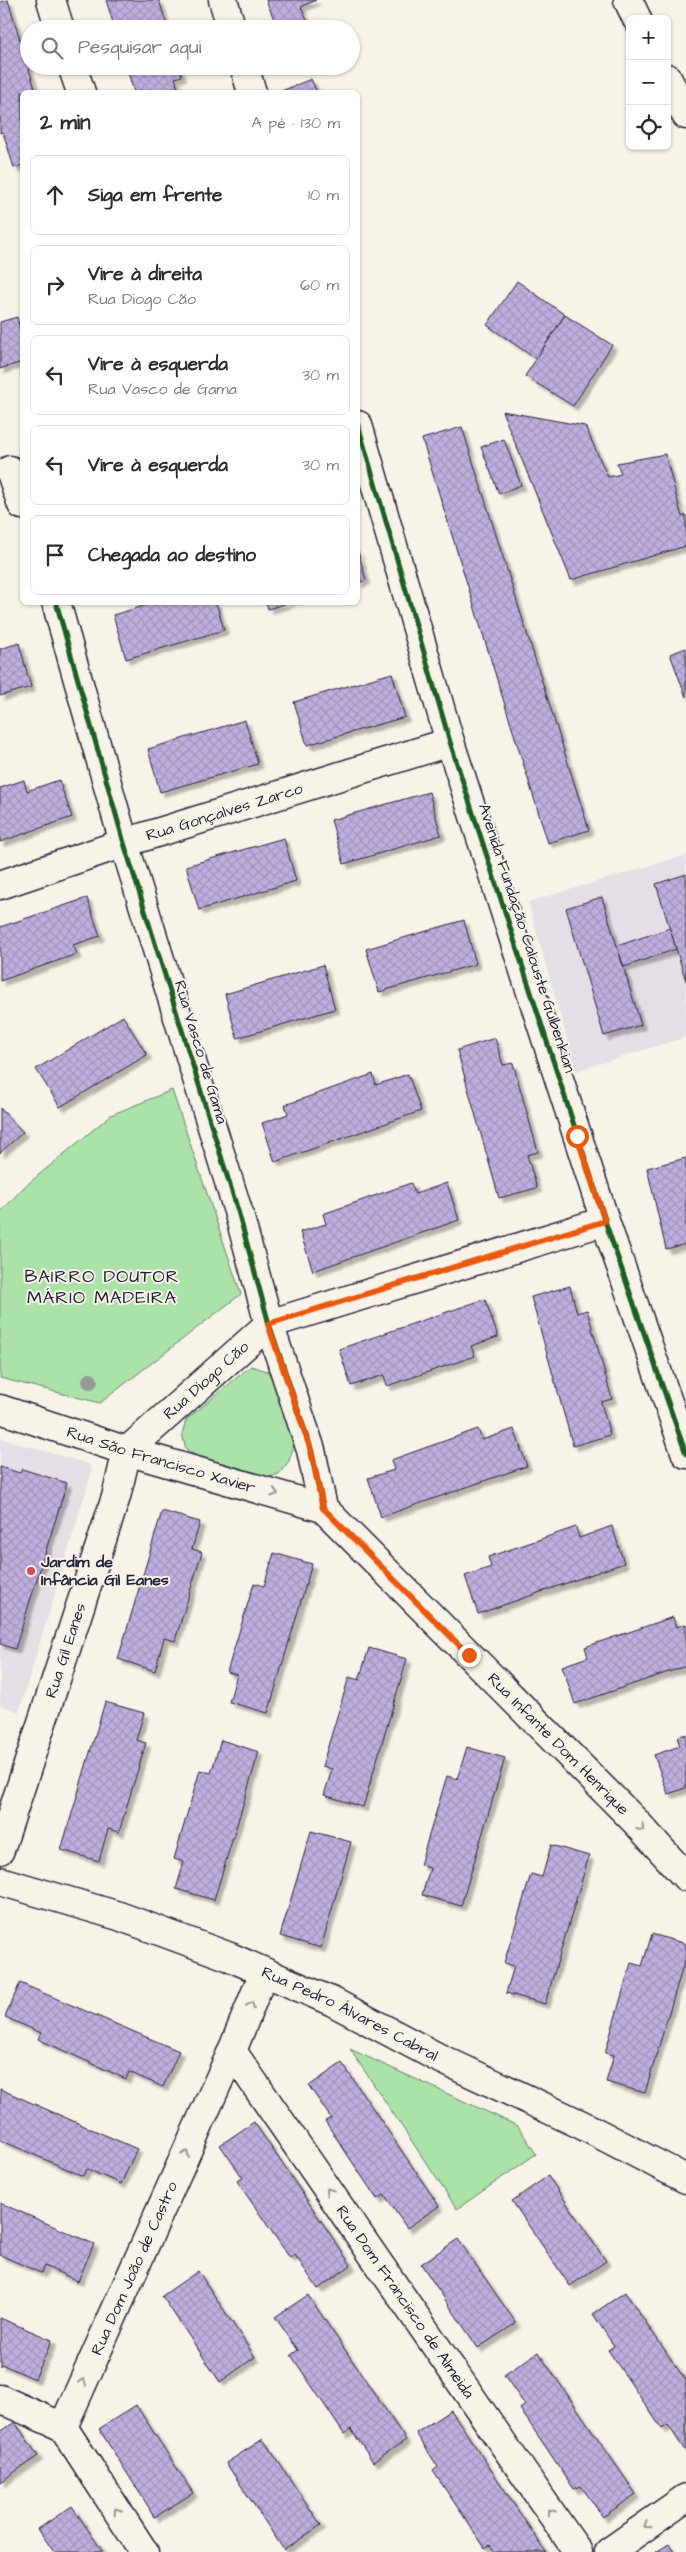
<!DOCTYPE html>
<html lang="pt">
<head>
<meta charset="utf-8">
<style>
	body { margin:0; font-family:"Architects Daughter",sans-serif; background:#f7f7f7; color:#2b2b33 }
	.controls { position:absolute; right:15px; top:15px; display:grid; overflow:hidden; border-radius:8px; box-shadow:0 1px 4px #0004 }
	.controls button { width:45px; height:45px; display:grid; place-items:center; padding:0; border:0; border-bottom:1px solid #e1e1e2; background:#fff; color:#2b2b33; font:25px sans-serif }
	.stop { position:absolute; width:15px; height:15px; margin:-11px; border:4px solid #ea580c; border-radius:50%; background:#fff }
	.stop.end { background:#ea580c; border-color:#fff; box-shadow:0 1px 5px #0008 }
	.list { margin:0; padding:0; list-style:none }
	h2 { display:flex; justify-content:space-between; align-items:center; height:65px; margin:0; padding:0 20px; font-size:21px }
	h2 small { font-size:16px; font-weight:400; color:#7c7c81 }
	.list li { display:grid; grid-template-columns:32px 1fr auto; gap:15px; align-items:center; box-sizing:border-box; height:80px; margin:0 10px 10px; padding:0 10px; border:1px solid #e1e1e2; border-radius:8px }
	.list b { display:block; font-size:19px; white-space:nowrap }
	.list p { margin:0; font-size:16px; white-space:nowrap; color:#7c7c81 }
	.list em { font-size:16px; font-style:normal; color:#7c7c81 }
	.icon { flex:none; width:28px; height:28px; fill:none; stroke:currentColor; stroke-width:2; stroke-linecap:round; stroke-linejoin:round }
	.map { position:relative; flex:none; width:686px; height:2552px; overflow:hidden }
	.search { position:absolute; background:#fff; box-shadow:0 1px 4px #0004; left:20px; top:20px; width:340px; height:55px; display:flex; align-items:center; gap:12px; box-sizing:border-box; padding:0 18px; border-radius:28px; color:#7c7c81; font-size:19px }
	.panel { position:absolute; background:#fff; box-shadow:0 1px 4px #0004; left:20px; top:90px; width:340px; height:515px; border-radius:8px }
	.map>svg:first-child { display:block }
</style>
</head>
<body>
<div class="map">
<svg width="686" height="2552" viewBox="0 0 686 2552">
	<defs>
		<pattern id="building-cross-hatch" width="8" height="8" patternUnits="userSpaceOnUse" patternTransform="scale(1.25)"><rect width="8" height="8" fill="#bfaede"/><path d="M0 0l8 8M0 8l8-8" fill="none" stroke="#a495bf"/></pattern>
		<filter id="shadow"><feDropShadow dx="4.5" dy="4.5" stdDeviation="1" flood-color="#0004"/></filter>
	</defs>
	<rect width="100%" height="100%" fill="#f7f3e8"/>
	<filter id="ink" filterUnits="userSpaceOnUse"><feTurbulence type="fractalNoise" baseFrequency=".02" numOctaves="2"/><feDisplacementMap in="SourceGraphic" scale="10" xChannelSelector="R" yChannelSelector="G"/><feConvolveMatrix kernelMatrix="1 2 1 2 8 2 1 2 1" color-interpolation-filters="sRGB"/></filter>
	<g filter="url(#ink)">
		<g fill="#e6dee5">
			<polygon points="686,855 686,1037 576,1071 528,902"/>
			<polygon points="0,1438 86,1463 89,1465 92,1471 19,1712 0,1705"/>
		</g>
		<g fill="#aae2a7" stroke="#668271">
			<polygon points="172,1090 241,1294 100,1403 0,1378 0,1213 23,1188 111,1115"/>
			<polygon points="251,1366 267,1371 275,1382 294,1445 289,1461 279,1474 267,1478 200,1459 186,1449 182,1434 186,1420"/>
			<polygon points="350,2049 518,2126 536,2154 457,2209"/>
		</g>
		<g fill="url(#building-cross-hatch)" stroke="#22223b" filter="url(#shadow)">
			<polygon points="8,0 36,92 22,92 22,165 14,168 3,132 0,133 0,2"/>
			<polygon points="106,0 159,0 168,29 115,29"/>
			<polygon points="266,0 316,0 301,7 311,29 278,29"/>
			<polygon points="126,66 179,66 182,76 175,78 179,92 134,92"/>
			<polygon points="311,79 317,92 279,92"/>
			<polygon points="517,281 565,315 536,359 487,325"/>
			<polygon points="565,315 612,345 573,406 525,376"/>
			<polygon points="17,317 22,336 22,362 0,369 0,322"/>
			<polygon points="502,411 585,426 608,477 621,474 617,463 665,454 682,517 686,515 686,546 571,580"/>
			<polygon points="462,427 589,830 548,843 422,439"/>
			<polygon points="504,439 521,485 499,494 481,447"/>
			<polygon points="358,551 366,580 358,583"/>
			<polygon points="157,602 216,602 224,630 126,659 113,615"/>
			<polygon points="266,602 291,602 268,609"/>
			<polygon points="19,643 31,687 0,696 0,649"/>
			<polygon points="686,648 686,697 670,654"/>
			<polygon points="392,673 405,717 307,745 294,702"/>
			<polygon points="245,720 258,764 160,792 148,749"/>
			<polygon points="24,780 27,791 59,780 72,817 0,842 0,788"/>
			<polygon points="429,792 441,835 344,864 331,820"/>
			<polygon points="284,838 296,881 199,910 186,866"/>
			<polygon points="686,874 686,981 656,884"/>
			<polygon points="602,897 641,1025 604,1036 566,908"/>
			<polygon points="87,898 100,936 73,945 77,954 0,981 0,927"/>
			<polygon points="464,920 476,964 379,992 366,949"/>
			<polygon points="670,928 676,949 624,967 617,946"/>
			<polygon points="323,965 335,1009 237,1038 225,994"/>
			<polygon points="123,1016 147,1055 60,1107 36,1069"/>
			<polygon points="495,1038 503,1065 513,1063 538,1152 527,1155 537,1188 499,1198 457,1050"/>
			<polygon points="373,1074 376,1085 408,1074 421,1111 275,1162 262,1123 288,1114 285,1105"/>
			<polygon points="0,1108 23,1132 0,1153"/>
			<polygon points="686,1158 686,1244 666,1249 647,1168"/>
			<polygon points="411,1183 415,1194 447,1183 459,1220 313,1271 300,1232 326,1224 323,1214"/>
			<polygon points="570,1286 577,1313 587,1310 612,1399 601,1402 610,1435 573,1446 531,1297"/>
			<polygon points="485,1299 498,1337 471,1346 475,1356 387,1386 384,1375 351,1386 339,1349"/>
			<polygon points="478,1429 482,1440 514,1429 527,1466 381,1517 368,1478 394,1470 391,1460"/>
			<polygon points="0,1467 20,1473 22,1469 67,1483 15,1649 0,1644"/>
			<polygon points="162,1511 200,1522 192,1549 202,1552 175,1641 164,1638 155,1671 118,1659"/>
			<polygon points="612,1526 624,1563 478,1614 465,1576 491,1567 488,1557 576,1527 579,1538"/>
			<polygon points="274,1553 312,1564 268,1713 229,1702 237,1675 227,1672 254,1583 264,1586"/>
			<polygon points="673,1617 676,1627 686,1624 686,1666 575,1704 562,1666 588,1657 585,1647"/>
			<polygon points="369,1648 407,1659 363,1807 324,1795 332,1769 322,1766 349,1677 359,1680"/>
			<polygon points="105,1702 144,1713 136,1740 146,1743 119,1832 108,1829 99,1861 61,1850"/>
			<polygon points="686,1734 686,1788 668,1794 654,1755 680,1746 677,1737"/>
			<polygon points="221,1740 259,1752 214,1900 176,1889 184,1862 174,1859 200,1770 211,1773"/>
			<polygon points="467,1747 505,1758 461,1906 422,1895 430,1868 420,1865 447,1776 457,1779"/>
			<polygon points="311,1831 351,1842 321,1948 280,1936"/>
			<polygon points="551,1845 589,1856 545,2004 506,1993 514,1966 504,1963 531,1874 542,1877"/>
			<polygon points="652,1934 686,1944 686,1956 645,2093 606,2082 614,2055 605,2053 631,1963 642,1966"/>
			<polygon points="20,1983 179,2051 163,2087 129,2072 126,2079 38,2039 41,2033 5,2017"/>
			<polygon points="342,2063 439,2206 407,2228 384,2195 377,2199 325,2121 331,2118 309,2086"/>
			<polygon points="0,2089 137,2149 121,2184 87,2169 83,2176 0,2140"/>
			<polygon points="254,2122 351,2265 318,2289 295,2255 290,2258 237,2181 243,2178 220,2145"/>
			<polygon points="548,2176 606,2261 570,2286 512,2201"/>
			<polygon points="0,2203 94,2244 78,2281 44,2266 41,2273 0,2255"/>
			<polygon points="458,2239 516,2323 478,2348 421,2264"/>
			<polygon points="198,2271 255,2357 220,2382 162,2296"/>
			<polygon points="625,2292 686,2381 686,2452 668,2425 662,2429 608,2350 614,2346 593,2314"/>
			<polygon points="308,2295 406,2440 373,2462 351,2429 344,2434 291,2355 298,2350 275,2317"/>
			<polygon points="0,2318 52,2340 35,2379 1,2364 0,2366"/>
			<polygon points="538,2352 636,2494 603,2517 581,2486 574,2489 520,2409 525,2405 504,2375"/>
			<polygon points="136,2405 193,2493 155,2517 99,2429"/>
			<polygon points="451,2410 546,2552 495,2552 490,2545 485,2548 433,2471 438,2467 416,2433"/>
			<polygon points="15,2422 38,2456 0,2482 0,2432"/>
			<polygon points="263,2439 321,2525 284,2550 226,2463"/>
			<polygon points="72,2506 103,2552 54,2552 38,2529"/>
			<polygon points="669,2544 674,2552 656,2552"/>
		</g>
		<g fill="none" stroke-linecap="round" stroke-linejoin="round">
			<defs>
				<g id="street">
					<polyline points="51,0 60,29"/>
					<polyline points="223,0 232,29"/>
					<polyline points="72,66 81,92"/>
					<polyline points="244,66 252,92"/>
					<polyline points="358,425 450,742 605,1221 686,1454"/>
					<polyline points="10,470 22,505"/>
					<polyline points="56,602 124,843 238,1211 269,1324 311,1450 323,1508"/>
					<path id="s1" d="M0,885L124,843L450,742"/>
					<path id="s2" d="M0,1409L127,1451L323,1508L636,1822L686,1877"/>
					<path id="s3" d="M127,1451L269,1324L605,1221"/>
					<path id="s4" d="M0,1850L116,1497L127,1451"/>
					<path id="s5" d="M232,2051L578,2552"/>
					<polyline points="0,2399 63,2427"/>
					<path id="s6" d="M63,2427L232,2051L264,1972"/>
					<polyline points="63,2427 144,2552"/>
					<polyline points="609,2552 686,2498"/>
				</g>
				<g id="secondary">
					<polyline points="628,0 637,19"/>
					<polyline points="667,78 686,115"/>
					<path id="s7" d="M0,1881L119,1916L230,1957L333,2002L437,2057L580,2124L686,2179"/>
				</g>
			</defs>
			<use href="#street" stroke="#22223b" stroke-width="31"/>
			<use href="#secondary" stroke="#22223b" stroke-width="31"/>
			<use href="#street" stroke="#f7f3e8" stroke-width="28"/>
			<use href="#secondary" stroke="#f7f3e8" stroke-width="28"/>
			<defs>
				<g id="cycleway">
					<polyline points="358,425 450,742 605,1221 686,1454"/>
					<polyline points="56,602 124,843 238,1211 269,1324 311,1450 323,1508"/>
				</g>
			</defs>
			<use href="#cycleway" stroke="#f7f3e8" stroke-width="8"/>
			<use href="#cycleway" stroke="#1b5e20" stroke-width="5"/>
		</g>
		<circle fill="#959a98" cx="90" cy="1381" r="8"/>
		<defs><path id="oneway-chevron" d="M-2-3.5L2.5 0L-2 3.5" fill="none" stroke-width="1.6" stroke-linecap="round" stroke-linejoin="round" transform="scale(1.25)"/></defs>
		<g stroke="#97959a">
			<use href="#oneway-chevron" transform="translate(275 1493) rotate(17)"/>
			<use href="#oneway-chevron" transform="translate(641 1828) rotate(48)"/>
			<use href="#oneway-chevron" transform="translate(251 2005) rotate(-68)"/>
			<use href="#oneway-chevron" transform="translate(186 2154) rotate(-66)"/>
			<use href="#oneway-chevron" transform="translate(329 2191) rotate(-125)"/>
			<use href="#oneway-chevron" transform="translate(83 2382) rotate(-66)"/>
			<use href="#oneway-chevron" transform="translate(117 2511) rotate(-123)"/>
			<use href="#oneway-chevron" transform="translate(551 2512) rotate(-125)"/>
			<use href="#oneway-chevron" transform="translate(647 2525) rotate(145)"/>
		</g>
	</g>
	<g fill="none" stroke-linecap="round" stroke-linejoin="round" filter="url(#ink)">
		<polyline stroke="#ea580c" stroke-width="6" points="469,1655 323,1508 311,1450 268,1324 605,1221 577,1136"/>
	</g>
	<circle fill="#d1495b" stroke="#f7f3e8" stroke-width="2" cx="31" cy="1571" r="5"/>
	<g text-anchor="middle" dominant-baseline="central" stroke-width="4" stroke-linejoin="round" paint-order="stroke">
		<g font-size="16" fill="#22223b" stroke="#f7f3e8">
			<text stroke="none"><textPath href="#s1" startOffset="236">Rua Gonçalves Zarco</textPath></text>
			<text transform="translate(527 938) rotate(72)">Avenida Fundação Calouste Gulbenkian</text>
			<text transform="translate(201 1052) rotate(73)">Rua Vasco de Gama</text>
			<text stroke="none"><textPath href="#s3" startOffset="106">Rua Diogo Cão</textPath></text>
			<text stroke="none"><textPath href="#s2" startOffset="169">Rua São Francisco Xavier</textPath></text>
			<text stroke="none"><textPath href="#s4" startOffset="210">Rua Gil Eanes</textPath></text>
			<text stroke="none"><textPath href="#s2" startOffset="671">Rua Infante Dom Henrique</textPath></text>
			<text stroke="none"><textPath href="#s7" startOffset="375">Rua Pedro Álvares Cabral</textPath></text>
			<text stroke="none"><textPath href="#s6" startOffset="174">Rua Dom João de Castro</textPath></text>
			<text stroke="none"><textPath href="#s5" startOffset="305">Rua Dom Francisco de Almeida</textPath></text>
		</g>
		<g font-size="16" font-weight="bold" fill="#22223b" stroke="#f7f3e8" text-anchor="start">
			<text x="41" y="1562">Jardim de<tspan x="41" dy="18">Infância Gil Eanes</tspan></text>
		</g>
		<g font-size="18" letter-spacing="1" fill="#22223b" stroke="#f7f3e8">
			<text x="102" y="1276">BAIRRO DOUTOR<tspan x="102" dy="21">MÁRIO MADEIRA</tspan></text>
		</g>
	</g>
</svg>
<div class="controls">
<button>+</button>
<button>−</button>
<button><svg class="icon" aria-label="locate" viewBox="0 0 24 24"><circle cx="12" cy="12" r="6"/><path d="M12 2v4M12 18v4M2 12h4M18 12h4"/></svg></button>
</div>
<div class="stop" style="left:577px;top:1136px"></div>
<div class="stop end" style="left:469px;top:1655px"></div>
<div class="search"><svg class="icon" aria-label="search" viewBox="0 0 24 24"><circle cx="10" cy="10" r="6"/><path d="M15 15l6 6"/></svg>Pesquisar aqui</div>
<section class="panel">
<h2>2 min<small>A pé · 130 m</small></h2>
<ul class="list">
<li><svg class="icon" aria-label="ahead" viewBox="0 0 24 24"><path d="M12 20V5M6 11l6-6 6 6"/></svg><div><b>Siga em frente</b></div><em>10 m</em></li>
<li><svg class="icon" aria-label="right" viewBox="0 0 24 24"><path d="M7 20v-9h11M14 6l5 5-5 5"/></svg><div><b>Vire à direita</b><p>Rua Diogo Cão</p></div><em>60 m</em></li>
<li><svg class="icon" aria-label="left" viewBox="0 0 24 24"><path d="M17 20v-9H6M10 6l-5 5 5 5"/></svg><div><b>Vire à esquerda</b><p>Rua Vasco de Gama</p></div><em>30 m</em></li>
<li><svg class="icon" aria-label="left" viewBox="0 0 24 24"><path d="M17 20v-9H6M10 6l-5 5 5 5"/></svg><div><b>Vire à esquerda</b></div><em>30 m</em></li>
<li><svg class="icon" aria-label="arrive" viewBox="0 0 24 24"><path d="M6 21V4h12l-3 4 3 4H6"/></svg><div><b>Chegada ao destino</b></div></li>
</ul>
</section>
</div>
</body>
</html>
